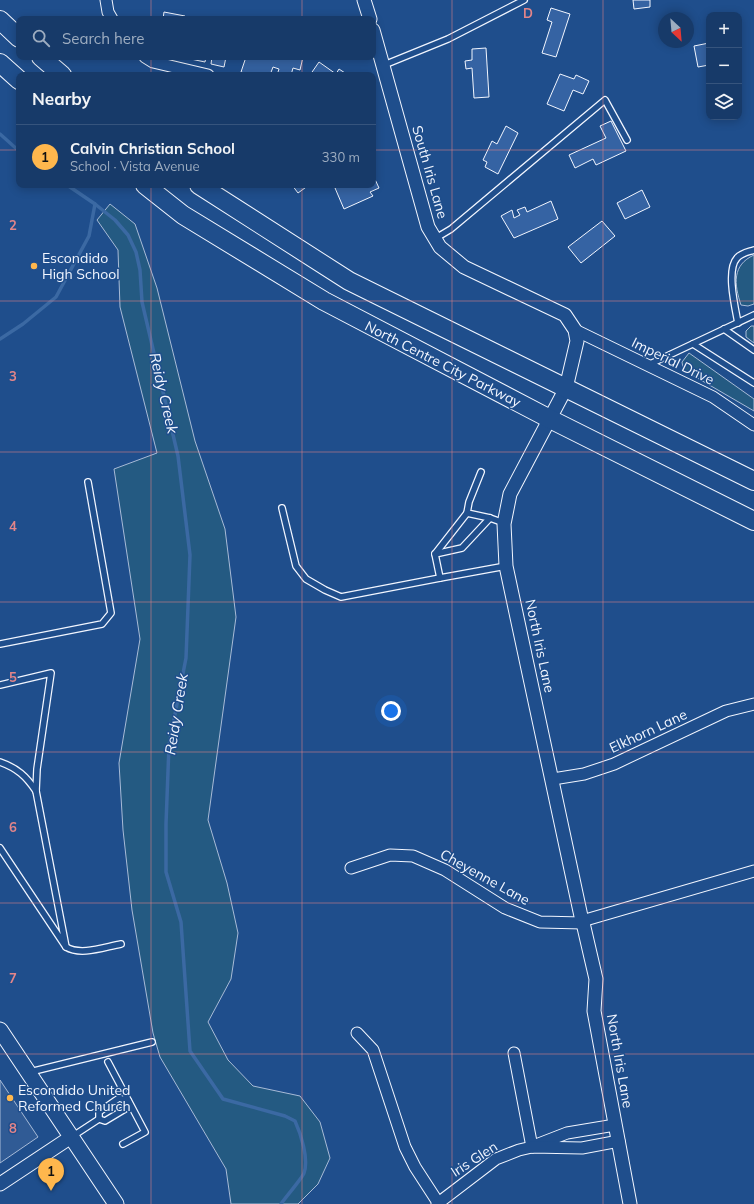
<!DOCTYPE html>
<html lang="en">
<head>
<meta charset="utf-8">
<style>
	body { margin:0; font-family:Mulish,sans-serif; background:#244571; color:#f1f3f6 }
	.controls { position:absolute; right:12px; top:12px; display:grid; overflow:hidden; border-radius:8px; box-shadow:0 2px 10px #0003 }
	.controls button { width:36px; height:36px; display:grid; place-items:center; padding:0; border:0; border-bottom:1px solid #36547d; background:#173a69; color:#f1f3f6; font:20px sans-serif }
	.compass { position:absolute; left:658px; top:12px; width:36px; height:36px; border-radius:50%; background:#173a69; box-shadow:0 2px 10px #0003; rotate:154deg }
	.you { position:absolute; left:391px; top:711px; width:14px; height:14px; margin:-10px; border:3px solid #fff; border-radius:50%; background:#1a73e8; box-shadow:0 0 0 6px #1a73e833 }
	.badge { display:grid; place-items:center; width:26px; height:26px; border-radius:50%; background:#ffb74d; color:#111; font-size:13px; font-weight:700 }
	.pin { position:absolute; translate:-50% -33px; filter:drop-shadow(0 1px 2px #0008) }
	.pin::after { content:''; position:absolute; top:21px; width:14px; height:12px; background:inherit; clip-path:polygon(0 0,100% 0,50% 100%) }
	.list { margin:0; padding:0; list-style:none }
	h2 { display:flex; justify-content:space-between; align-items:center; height:52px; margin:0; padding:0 16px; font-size:17px }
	h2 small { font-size:13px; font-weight:400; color:#9eadc0 }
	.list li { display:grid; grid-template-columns:26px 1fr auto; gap:12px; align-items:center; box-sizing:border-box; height:64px; padding:0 16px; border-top:1px solid #36547d }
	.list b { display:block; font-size:15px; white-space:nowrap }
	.list p { margin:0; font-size:13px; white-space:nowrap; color:#9eadc0 }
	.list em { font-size:13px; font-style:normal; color:#9eadc0 }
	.icon { flex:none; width:22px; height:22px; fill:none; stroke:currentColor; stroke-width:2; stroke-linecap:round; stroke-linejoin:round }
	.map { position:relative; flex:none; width:754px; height:1204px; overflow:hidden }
	.search { position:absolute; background:#173a69; box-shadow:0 2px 10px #0003; left:16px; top:16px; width:360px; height:44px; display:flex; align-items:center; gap:10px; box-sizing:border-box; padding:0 14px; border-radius:8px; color:#9eadc0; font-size:15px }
	.panel { position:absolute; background:#173a69; box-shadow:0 2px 10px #0003; left:16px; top:72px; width:360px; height:116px; border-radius:8px }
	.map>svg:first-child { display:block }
</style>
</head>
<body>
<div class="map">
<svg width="754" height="1204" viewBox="0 0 754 1204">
	<rect width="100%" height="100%" fill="#1f4e8c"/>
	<g fill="#245a82" stroke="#a8bbd7">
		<polygon points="110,204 135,224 157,288 195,441 225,529 236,617 208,820 227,883 238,933 231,979 208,1022 228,1060 253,1086 300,1096 320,1122 330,1158 318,1184 298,1204 231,1204 226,1169 160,1057 153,1033 132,910 123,830 119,763 140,639 114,469 157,453 120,307 118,250 97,220"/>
		<path d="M754,255V304L748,306L741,305C734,284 732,265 754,255Z"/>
		<polygon points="751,326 754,326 754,343 746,337 746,331"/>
		<polygon points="689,353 754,399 754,411 687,372 683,368 682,362"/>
	</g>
	<polygon fill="#305b95" stroke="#a8bbd7" points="0,1080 38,1137 0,1163"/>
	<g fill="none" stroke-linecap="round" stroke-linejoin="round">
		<g stroke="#3b69a3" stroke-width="3.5">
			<polyline points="0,134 19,151"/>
			<path d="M67,185L95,204L115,220L128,235L136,252L140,270L142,302L178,456L190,555L186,658L169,745L166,824V872L181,922L190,1051L223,1099L285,1116L295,1121C301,1134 309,1159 304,1173C303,1177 285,1198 281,1204"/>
			<polyline points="0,339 23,324 56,297 89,236 95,204"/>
		</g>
	</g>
	<g fill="#3563a3" stroke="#f2f6ff">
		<polygon points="633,0 650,0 650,7 634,9"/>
		<polygon points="551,8 570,14 556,57 542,53 552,22 547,20"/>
		<polygon points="164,12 185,16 185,19 163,19"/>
		<polygon points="709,43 709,65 698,67 694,46"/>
		<polygon points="486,48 489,97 474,98 472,68 466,69 465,61 472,60 472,49"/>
		<polygon points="181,57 206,57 205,62"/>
		<polygon points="212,57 226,57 224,67 211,64"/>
		<polygon points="246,57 303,57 300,70 293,68 291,75 277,75 279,69 273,67 270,75 252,75 241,72"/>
		<polygon points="319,62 336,74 339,69 348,75 310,75"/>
		<polygon points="560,74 574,79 576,75 589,81 583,94 573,90 564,111 547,104"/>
		<polygon points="611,121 626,151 596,165 593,159 575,168 569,155 606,138 600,126"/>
		<polygon points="506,126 518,133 498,174 485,167 487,162 483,160 492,141 497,144"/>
		<polygon points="373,175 379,188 370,192 373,196 344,209 335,188 341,185 373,185"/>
		<polygon points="292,185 309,185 298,193"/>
		<polygon points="642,190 650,207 625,219 617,203"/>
		<polygon points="551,201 558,219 514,238 501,216 512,210 514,218 520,215 517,210 525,207 527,212"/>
		<polygon points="602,221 615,236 581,263 568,247"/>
	</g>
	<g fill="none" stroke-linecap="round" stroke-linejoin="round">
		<defs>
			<g id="service">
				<polyline points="384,65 448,39 524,0"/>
				<polyline points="436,238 451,229 605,100 627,140"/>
				<path d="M738,323C735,307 726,270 737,258C741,253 748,252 754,250"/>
				<polyline points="724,329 754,350"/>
				<polyline points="693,344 754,383"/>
				<polyline points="648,365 754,315"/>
				<polyline points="481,472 469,502 467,513 490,518 504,523"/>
				<polyline points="282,508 296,566 306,579 325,590 341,597 440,578"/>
				<polyline points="467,513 435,554 440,578 506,566"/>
				<polyline points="435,554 462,548 490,518"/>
				<polyline points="0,644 102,624 111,613 88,482"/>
				<polyline points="0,685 51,673 37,769 36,791"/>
				<path d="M0,762C17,768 26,776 36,791L66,947L0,848"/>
				<path d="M66,947C81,956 104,947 121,944"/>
				<polyline points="108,1062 145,1132 123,1144"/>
				<polyline points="30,1072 152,1042"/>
				<polyline points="99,1119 99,1112 119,1098 128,1101"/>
				<polyline points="99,1119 105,1121 125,1109 128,1101"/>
				<polyline points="73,1136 99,1119"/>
			</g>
			<g id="minor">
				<polyline points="106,0 108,12 112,19"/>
				<polyline points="145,57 153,62 208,75"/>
				<polyline points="575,330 713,397 754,425"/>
				<polyline points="553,779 584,774 614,764 726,711 754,704"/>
				<polyline points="351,868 390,855 413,856 445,870 505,908 540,922 583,923 582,921 754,871"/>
				<polyline points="357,1033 373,1050 405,1147 415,1167 439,1204"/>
				<polyline points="514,1053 532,1147"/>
				<polyline points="536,1145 567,1133 615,1125"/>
				<polyline points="437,1204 496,1159 519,1150 532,1147 582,1148 619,1141"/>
			</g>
			<g id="tertiary">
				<polyline points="364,0 370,19"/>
				<polyline points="373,30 428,227 440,247 464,267 565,315 575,330 577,341 566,388 510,494 504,524 506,566 582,921"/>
				<polyline points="583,923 596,979 594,1011 630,1204"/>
				<polyline points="0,1184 71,1137"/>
			</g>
			<polyline id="secondary" points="0,1030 116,1204"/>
			<g id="trunk">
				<polyline points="0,20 19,38"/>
				<polyline points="41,57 62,75"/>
				<polyline points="0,63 19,80"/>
				<polyline points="145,185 183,215 324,301 550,419 754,521"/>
				<polyline points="199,185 349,281 754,481"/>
			</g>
		</defs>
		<use href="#service" stroke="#f2f6ff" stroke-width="8"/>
		<use href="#minor" stroke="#f2f6ff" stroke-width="13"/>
		<use href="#tertiary" stroke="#f2f6ff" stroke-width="15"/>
		<use href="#secondary" stroke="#f2f6ff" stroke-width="17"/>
		<use href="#trunk" stroke="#f2f6ff" stroke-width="20"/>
		<use href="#service" stroke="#1f4e8c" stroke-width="5.5"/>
		<use href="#minor" stroke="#1f4e8c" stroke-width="11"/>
		<use href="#tertiary" stroke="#1f4e8c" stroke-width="13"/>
		<use href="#secondary" stroke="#1f4e8c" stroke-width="15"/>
		<use href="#trunk" stroke="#1f4e8c" stroke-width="18"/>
	</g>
	<path fill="none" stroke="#e38589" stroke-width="1" stroke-opacity="0.55" d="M151,0V19M302,0V19M452,0V1204M603,0V1204M151,57V75M302,57V75M0,150H19M373,150H754M151,185V1204M302,185V1204M0,301H754M0,452H754M0,602H754M0,752H754M0,903H754M0,1054H754"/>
	<g fill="#ffb74d" stroke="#1f4e8c" stroke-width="1.5">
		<circle cx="34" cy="266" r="4"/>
		<circle cx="10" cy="1098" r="4"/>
	</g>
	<g text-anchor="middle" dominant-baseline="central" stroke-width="3" stroke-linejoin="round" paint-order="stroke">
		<g font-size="14" fill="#f2f6ff" stroke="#1f4e8c">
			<text transform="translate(430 172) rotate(74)">South Iris Lane</text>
			<text transform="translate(673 361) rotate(26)">Imperial Drive</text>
			<text transform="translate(443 364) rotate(27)">North Centre City Parkway</text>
			<text transform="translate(540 646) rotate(78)">North Iris Lane</text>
			<text transform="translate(648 731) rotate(-25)">Elkhorn Lane</text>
			<text transform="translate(485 877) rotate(29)">Cheyenne Lane</text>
			<text transform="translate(620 1061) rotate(80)">North Iris Lane</text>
			<text transform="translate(474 1159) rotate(-33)">Iris Glen</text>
		</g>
		<g font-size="14" fill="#f2f6ff" stroke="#1f4e8c" text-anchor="start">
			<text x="42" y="258">Escondido<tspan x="42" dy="16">High School</tspan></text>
			<text x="18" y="1090">Escondido United<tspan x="18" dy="16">Reformed Church</tspan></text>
		</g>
		<g font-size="15" font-style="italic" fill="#f2f6ff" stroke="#1f4e8c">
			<text transform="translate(164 393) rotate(77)">Reidy Creek</text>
			<text transform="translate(176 714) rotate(-81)">Reidy Creek</text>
		</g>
	</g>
	<g font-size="13" text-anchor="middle" font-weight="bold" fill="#e38589" stroke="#1f4e8c" stroke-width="3" stroke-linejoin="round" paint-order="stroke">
		<text x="528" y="18">D</text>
		<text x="13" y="230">2</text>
		<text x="13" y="381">3</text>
		<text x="13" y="531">4</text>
		<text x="13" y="682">5</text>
		<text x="13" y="832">6</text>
		<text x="13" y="983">7</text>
		<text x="13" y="1133">8</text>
	</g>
</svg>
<div class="controls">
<button>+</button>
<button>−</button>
<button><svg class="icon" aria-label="layers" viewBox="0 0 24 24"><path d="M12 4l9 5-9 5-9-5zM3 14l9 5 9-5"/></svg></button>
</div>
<svg class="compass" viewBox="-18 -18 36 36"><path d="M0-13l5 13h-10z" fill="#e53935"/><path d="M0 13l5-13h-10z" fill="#9eadc0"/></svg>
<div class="you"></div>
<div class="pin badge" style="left:51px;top:1191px">1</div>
<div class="search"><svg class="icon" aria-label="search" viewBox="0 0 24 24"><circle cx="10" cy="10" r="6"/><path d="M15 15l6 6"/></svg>Search here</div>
<section class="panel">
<h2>Nearby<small></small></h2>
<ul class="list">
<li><span class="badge">1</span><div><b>Calvin Christian School</b><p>School · Vista Avenue</p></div><em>330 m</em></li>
</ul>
</section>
</div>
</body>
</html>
